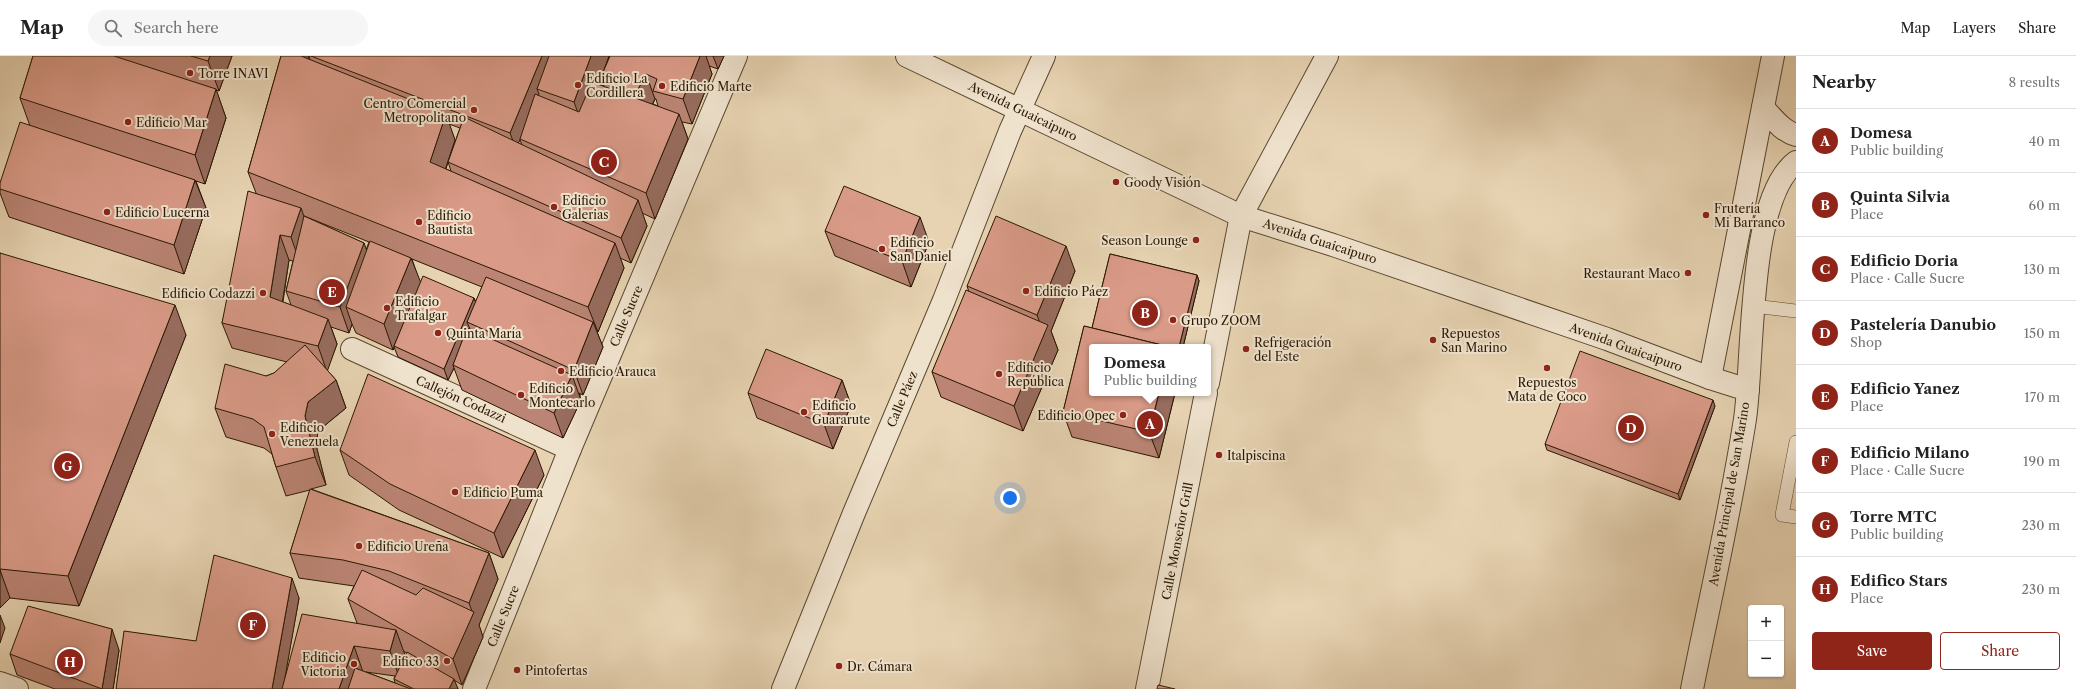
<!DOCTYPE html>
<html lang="en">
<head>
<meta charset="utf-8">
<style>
	body { margin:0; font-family:"Libre Caslon Text",serif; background:#f6f6f6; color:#222 }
	.controls { position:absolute; right:12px; bottom:12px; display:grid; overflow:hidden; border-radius:4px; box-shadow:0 1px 3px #0004 }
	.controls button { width:36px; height:36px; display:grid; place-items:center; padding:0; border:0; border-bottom:1px solid #e0e0e0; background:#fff; color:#222; font:20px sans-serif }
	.you { position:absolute; left:1010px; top:442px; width:14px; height:14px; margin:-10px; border:3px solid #fff; border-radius:50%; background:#1a73e8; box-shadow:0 0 0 6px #1a73e833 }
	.badge { display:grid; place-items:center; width:26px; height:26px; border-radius:50%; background:#8f2418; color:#fff; font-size:13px; font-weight:700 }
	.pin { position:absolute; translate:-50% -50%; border:2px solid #fff; box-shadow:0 1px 4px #0006 }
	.popup { position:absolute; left:1089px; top:288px; width:122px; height:52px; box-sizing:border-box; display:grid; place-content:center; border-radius:4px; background:#fff; filter:drop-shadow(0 1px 3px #0005); font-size:13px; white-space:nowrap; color:#767676 }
	.popup b { font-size:15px; color:#222 }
	.popup::after { content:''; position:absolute; left:50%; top:100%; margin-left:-8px; border:8px solid transparent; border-top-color:#fff }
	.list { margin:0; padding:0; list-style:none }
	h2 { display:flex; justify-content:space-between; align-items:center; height:52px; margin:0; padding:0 16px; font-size:17px }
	h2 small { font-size:13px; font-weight:400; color:#767676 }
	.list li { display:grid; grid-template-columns:26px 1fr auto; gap:12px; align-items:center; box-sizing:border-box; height:64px; padding:0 16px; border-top:1px solid #e0e0e0 }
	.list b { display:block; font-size:15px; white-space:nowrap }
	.list p { margin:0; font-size:13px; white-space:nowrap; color:#767676 }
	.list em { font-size:13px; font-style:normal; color:#767676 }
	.actions { display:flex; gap:8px; padding:12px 16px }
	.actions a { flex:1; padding:9px 0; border:1px solid #8f2418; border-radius:4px; text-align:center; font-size:14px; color:#8f2418 }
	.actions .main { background:#8f2418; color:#fff }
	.icon { flex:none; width:22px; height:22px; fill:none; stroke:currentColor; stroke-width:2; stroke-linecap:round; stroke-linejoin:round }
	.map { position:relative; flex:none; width:1796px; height:633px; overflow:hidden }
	header { display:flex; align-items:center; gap:24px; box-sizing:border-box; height:56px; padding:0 20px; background:#fff; border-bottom:1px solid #e0e0e0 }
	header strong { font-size:19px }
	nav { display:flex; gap:22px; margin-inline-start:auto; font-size:14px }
	.search { width:280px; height:36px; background:#f6f6f6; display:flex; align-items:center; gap:10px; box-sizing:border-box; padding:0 14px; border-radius:22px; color:#767676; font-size:15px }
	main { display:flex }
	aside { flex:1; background:#fff }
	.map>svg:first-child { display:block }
</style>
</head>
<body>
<header>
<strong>Map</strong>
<div class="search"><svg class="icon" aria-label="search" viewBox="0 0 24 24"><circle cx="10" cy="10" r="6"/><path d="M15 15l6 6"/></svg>Search here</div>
<nav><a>Map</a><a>Layers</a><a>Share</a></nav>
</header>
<main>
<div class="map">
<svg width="1796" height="633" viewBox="0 0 1796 633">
	<rect width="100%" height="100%" fill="#e7d3b2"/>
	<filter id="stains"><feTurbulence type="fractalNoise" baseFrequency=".005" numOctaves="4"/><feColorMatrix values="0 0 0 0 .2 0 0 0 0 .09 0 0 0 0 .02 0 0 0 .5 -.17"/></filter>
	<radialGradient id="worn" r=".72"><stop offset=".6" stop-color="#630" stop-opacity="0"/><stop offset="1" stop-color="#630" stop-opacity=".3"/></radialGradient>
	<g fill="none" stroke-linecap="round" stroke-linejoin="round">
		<defs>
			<g id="lane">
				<polyline points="1753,250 1796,255"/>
				<polyline points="1796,386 1782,459 1796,461"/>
			</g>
			<g id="street">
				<polyline points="907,0 1241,160 1333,189 1607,283 1710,322 1748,334"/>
				<path d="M1763,52C1773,62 1782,75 1796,79"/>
				<polyline points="352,293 570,393"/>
				<polyline points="1710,322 1773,0"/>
				<polyline points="1208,327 1241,160 1327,0"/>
				<polyline points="0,627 17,633"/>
				<polyline points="474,633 570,393 736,0"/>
				<polyline points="783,633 854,457 944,244 1010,75 1044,0"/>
				<polyline points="1147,633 1206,337"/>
				<path d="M1692,633C1710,543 1731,453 1745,363C1754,303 1747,143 1796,106"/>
			</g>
		</defs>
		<use href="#lane" stroke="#59472e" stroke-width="14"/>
		<use href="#street" stroke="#59472e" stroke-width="24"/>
		<use href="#lane" stroke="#efe2cd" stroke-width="13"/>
		<use href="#street" stroke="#efe2cd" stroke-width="22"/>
	</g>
	<g fill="#bb8474" stroke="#2a1802" fill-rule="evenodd">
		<polygon points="33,0 232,0 219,35 216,34 226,62 205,128 196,125 206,152 184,218 9,161 0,137 0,127 30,70 20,42"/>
		<path d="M281,0H309L308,3L310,4L309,0H609L605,12L610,0H724L718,13L709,10L712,18L692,68L682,66L688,83L655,163L642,157L647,170L631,207L620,202L624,212L598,276H597L603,291L583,339L579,337L581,344L563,382L462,334L454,312L448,324L398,301L394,291L393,294L356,277L352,268L349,277L331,271L337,288L327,314L336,324L346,352L318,375L316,389L326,429L311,433L489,497L498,523L479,569L483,581L462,629L454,624L458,633H116L196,585L299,542L283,630L357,567L348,543L354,530L299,522L290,497L310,434L286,440L276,411L272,398L264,392L226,381L215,352L266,320L274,317L287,306L232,292L222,267L256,137L248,116ZM601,22L604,30L599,28ZM655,43H656L658,50L653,48ZM449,68L460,72L448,106L451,115L446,113L455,84ZM520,84L522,89L518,87ZM304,160L369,186L366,194L364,187ZM412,203L482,231L476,246L474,242L420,227ZM289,204L293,205L286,235L291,249L283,246ZM403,595L407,597L404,602L405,599ZM366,616L395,620L394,623L395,627Z"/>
		<polygon points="825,175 929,186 911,231 835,200"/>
		<polygon points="0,197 186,279 79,550 10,542 0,552"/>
		<polygon points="1110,198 1197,219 1199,225 1183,291 1092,291 1092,337 1175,337 1159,402 1072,381 1063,356 1084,270 1092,272"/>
		<polygon points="1075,215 1051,275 1058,294 1023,375 941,341 932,316 969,236 967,230"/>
		<polygon points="842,324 851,349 833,393 757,362 748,337"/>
		<polygon points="1715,350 1680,444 1547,394 1545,388"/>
		<polygon points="340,394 544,419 503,502 399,454 349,419"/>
		<polygon points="119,594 113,633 55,633 17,619 10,598"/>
	</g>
	<g fill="#986c5e" stroke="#2a1802">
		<polygon points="210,0 232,0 219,35 208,5"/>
		<polygon points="300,0 309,0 304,12"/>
		<polygon points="542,0 554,0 537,33 539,38 516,93 510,77"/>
		<polygon points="591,0 609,0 583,71 574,46"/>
		<polygon points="700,0 706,0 712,18 692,68 683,43"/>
		<polygon points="713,0 724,0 718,13"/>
		<polygon points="646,18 655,43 644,64 635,39"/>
		<polygon points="216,33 226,62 205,128 195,99"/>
		<polygon points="446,58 455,84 439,132 430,106"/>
		<polygon points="679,58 688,83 655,163 646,137"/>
		<polygon points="195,124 206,152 184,218 174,189"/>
		<polygon points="638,144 647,170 631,207 621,182"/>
		<polygon points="301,152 310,177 300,207 291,181"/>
		<polygon points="920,161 929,186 911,231 902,205"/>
		<polygon points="280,179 289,204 279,267 270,241"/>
		<polygon points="364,187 373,212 346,251 352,268 349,277 340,251"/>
		<polygon points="615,187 624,212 598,276 588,251"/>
		<polygon points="1066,190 1075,215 1051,275 1058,294 1023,375 1014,350 1044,278 1037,259"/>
		<polygon points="411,202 421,227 394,290 394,291 393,294 384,268"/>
		<polygon points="1197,219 1199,225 1183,291 1179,291"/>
		<polygon points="474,242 478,253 467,266 470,273 453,309 454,312 448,324 444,313"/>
		<polygon points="175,249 186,279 79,550 68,520"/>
		<polygon points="328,263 337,288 327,316 318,290"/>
		<polygon points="593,266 603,291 583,339 574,314"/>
		<polygon points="572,319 581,344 563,382 554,357"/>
		<polygon points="336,324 346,352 318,375 316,389 326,429 315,401 305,360 308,346"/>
		<polygon points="842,324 851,349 833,393 824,368"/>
		<polygon points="1159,337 1175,337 1159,402 1149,376"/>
		<polygon points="1713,344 1715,350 1680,444 1678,438"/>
		<polygon points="535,394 544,419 503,502 494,477"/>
		<polygon points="489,497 498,523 479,569 483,581 462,629 453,603 473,558 469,547"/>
		<polygon points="0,514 10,542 0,552"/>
		<polygon points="292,522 299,542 283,633 272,633"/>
		<polygon points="0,559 5,572 0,587"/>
		<polygon points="112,573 119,594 113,633 102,633"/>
		<polygon points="396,574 405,599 399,621 390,595"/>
		<polygon points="354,590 363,616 357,633 339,633"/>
		<polygon points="454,623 458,633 449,633"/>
	</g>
	<g fill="#d99a87" stroke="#2a1802">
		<polygon points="33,0 114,0 216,33 195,99 20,42"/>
		<polygon points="191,0 210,0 208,5"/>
		<polygon points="281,0 301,0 446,58 430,106 615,187 588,251 248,116"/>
		<polygon points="311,0 542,0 510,77"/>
		<polygon points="549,0 591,0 574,46 537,33"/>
		<polygon points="610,0 700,0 683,43 653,35 657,23 646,18 635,39 601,21"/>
		<polygon points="592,26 679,58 646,137 520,83 535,38 579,56"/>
		<polygon points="464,61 638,144 621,182 448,106"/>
		<polygon points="20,66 195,124 174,189 0,133 0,127"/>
		<polygon points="844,130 920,161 902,205 825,175"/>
		<polygon points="248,135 301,152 291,181 280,179 270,241 328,263 318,290 222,267"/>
		<polygon points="304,160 364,187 340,251 286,235"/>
		<polygon points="996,160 1066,190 1037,259 967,230"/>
		<polygon points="370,185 411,202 384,268 346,251"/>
		<polygon points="0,197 175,249 68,520 0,513"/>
		<polygon points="1110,198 1197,219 1179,291 1170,291 1092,272"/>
		<polygon points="423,220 474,242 444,313 394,290"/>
		<polygon points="486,221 593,266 574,314 467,266"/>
		<polygon points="966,234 1048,269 1014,350 932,316"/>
		<polygon points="1084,270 1170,291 1092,291 1092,337 1159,337 1149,376 1063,356"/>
		<polygon points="467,272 572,319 554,357 453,309"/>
		<polygon points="305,289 336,324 308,346 305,360 315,401 276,411 264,371 253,363 215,352 225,308 266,320 274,317"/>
		<polygon points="766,293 842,324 824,368 748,337"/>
		<polygon points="1580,295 1713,344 1678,438 1545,388"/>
		<polygon points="368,318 535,394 494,477 390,428 340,394"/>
		<polygon points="310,433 489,497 469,547 389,515 343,504 290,497"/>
		<polygon points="214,499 292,522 272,633 116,633 124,575 196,585"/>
		<polygon points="362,514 416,539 423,532 474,556 453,603 348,543"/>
		<polygon points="28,550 112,573 102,633 10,598"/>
		<polygon points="302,558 396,574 390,595 354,590 339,633 282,633"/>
		<polygon points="407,596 454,623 449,633 414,633 394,623"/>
		<polygon points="355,612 411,633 348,633"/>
		<polygon points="1158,629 1175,633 1157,633"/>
	</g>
	<g fill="#8f2418" stroke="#efe2cd" stroke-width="1.5">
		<circle cx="190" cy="17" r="4"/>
		<circle cx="578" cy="29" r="4"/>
		<circle cx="662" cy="30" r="4"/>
		<circle cx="474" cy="54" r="4"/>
		<circle cx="128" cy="66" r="4"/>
		<circle cx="1116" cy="126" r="4"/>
		<circle cx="554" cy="151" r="4"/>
		<circle cx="107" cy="156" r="4"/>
		<circle cx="1706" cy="159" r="4"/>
		<circle cx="419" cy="166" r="4"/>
		<circle cx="1196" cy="184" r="4"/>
		<circle cx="882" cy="193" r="4"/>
		<circle cx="1688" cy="217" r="4"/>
		<circle cx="1026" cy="235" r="4"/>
		<circle cx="263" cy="237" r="4"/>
		<circle cx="387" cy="252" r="4"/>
		<circle cx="1173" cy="264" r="4"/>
		<circle cx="438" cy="277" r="4"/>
		<circle cx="1433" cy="284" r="4"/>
		<circle cx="1246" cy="293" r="4"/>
		<circle cx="1547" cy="312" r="4"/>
		<circle cx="561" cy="315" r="4"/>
		<circle cx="999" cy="318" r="4"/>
		<circle cx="521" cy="339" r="4"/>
		<circle cx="804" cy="356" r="4"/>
		<circle cx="1123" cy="359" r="4"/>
		<circle cx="272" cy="378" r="4"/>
		<circle cx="1219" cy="399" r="4"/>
		<circle cx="455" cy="436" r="4"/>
		<circle cx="359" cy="490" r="4"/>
		<circle cx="447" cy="605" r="4"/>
		<circle cx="354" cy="608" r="4"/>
		<circle cx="839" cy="610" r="4"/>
		<circle cx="517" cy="614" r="4"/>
	</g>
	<g text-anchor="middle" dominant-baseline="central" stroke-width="4" stroke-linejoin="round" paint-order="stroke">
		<g font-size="12" fill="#2a1802" stroke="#efe2cd" text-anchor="start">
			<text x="198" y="17">Torre INAVI</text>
			<text x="586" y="22">Edificio La<tspan x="586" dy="14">Cordillera</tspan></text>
			<text x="670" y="30">Edificio Marte</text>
			<text x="466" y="47" text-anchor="end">Centro Comercial<tspan x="466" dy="14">Metropolitano</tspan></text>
			<text x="136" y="66">Edificio Mar</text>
			<text x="1124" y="126">Goody Visión</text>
			<text x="562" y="144">Edificio<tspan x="562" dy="14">Galerias</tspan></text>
			<text x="1714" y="152">Frutería<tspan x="1714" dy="14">Mi Barranco</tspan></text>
			<text x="115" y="156">Edificio Lucerna</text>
			<text x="427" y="159">Edificio<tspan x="427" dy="14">Bautista</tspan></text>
			<text x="1188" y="184" text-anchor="end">Season Lounge</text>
			<text x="890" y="186">Edificio<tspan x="890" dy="14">San Daniel</tspan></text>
			<text x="1680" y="217" text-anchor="end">Restaurant Maco</text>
			<text x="1034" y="235">Edificio Páez</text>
			<text x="255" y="237" text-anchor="end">Edificio Codazzi</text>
			<text x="395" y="245">Edificio<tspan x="395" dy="14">Trafalgar</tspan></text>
			<text x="1181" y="264">Grupo ZOOM</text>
			<text x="446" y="277">Quinta María</text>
			<text x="1441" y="277">Repuestos<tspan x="1441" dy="14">San Marino</tspan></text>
			<text x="1254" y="286">Refrigeración<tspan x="1254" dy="14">del Este</tspan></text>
			<text x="1007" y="311">Edificio<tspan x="1007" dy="14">República</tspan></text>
			<text x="569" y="315">Edificio Arauca</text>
			<text x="1547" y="326" text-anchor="middle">Repuestos<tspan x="1547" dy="14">Mata de Coco</tspan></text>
			<text x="529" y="332">Edificio<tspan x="529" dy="14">Montecarlo</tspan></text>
			<text x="812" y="349">Edificio<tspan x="812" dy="14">Guararute</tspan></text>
			<text x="1115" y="359" text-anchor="end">Edificio Opec</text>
			<text x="280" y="371">Edificio<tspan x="280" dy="14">Venezuela</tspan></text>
			<text x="1227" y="399">Italpiscina</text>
			<text x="463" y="436">Edificio Puma</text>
			<text x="367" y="490">Edificio Ureña</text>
			<text x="346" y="601" text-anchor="end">Edificio<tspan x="346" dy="14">Victoria</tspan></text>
			<text x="439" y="605" text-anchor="end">Edifico 33</text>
			<text x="847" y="610">Dr. Cámara</text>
			<text x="525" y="614">Pintofertas</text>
		</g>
		<g font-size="12" fill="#2a1802" stroke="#efe2cd">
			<text transform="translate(1023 55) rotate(26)">Avenida Guaicaipuro</text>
			<text transform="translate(1320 185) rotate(18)">Avenida Guaicaipuro</text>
			<text transform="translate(626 260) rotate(-67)">Calle Sucre</text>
			<text transform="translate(1626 291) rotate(20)">Avenida Guaicaipuro</text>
			<text transform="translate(461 343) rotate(24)">Callejón Codazzi</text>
			<text transform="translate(902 343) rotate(-67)">Calle Páez</text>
			<text transform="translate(1729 438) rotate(-80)">Avenida Principal de San Marino</text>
			<text transform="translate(1177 485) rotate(-79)">Calle Monseñor Grill</text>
			<text transform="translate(503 560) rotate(-68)">Calle Sucre</text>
		</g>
	</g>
	<rect width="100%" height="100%" filter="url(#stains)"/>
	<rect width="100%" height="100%" fill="url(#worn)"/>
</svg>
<div class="controls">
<button>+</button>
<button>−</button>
</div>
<div class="you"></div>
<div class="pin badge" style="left:1150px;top:368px">A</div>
<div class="popup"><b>Domesa</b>Public building</div>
<div class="pin badge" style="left:1145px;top:257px">B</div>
<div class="pin badge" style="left:604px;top:106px">C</div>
<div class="pin badge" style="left:1631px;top:372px">D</div>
<div class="pin badge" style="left:332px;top:236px">E</div>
<div class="pin badge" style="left:253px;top:569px">F</div>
<div class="pin badge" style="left:67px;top:410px">G</div>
<div class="pin badge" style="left:70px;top:606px">H</div>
</div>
<aside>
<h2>Nearby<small>8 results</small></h2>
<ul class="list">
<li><span class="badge">A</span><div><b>Domesa</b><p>Public building</p></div><em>40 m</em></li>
<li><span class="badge">B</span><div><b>Quinta Silvia</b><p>Place</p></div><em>60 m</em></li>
<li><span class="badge">C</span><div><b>Edificio Doria</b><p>Place · Calle Sucre</p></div><em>130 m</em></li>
<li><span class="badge">D</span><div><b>Pastelería Danubio</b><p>Shop</p></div><em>150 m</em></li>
<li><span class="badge">E</span><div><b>Edificio Yanez</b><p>Place</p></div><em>170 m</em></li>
<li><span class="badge">F</span><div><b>Edificio Milano</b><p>Place · Calle Sucre</p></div><em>190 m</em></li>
<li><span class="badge">G</span><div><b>Torre MTC</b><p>Public building</p></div><em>230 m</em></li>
<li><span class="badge">H</span><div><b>Edifico Stars</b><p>Place</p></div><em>230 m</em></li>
</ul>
<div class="actions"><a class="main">Save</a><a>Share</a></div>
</aside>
</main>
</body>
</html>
